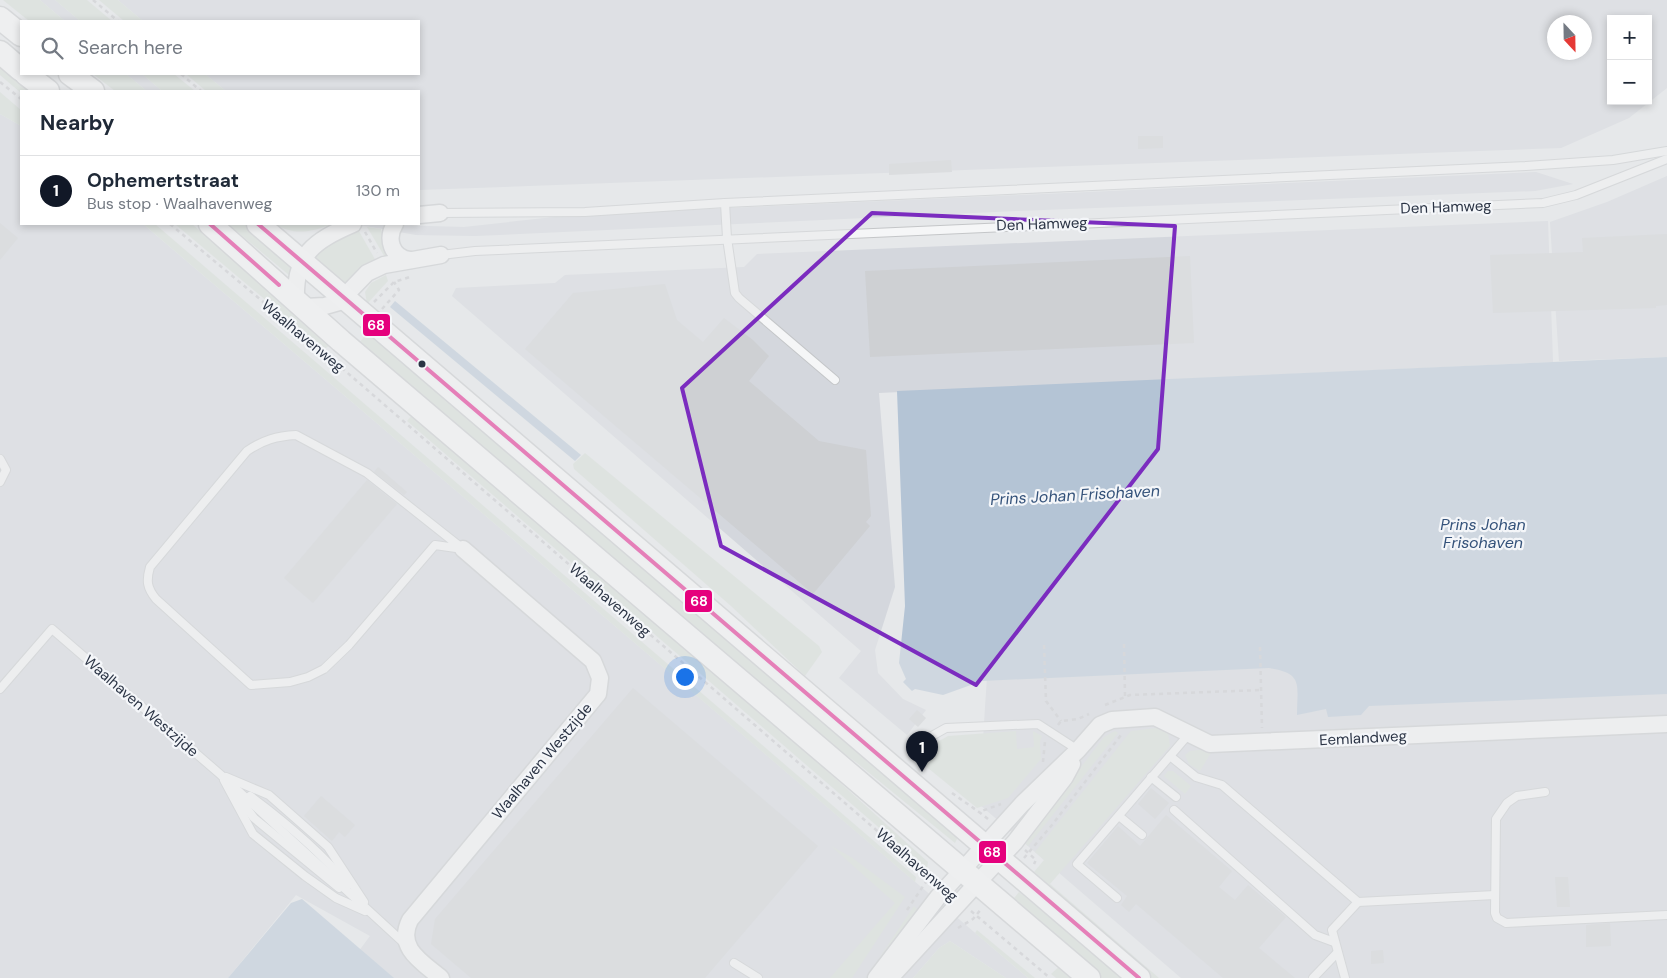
<!DOCTYPE html>
<html lang="en">
<head>
<meta charset="utf-8">
<style>
	body { margin:0; font-family:"DM Sans",sans-serif; background:#f6f6f7; color:#1f2937 }
	.controls { position:absolute; right:15px; top:15px; display:grid; overflow:hidden; border-radius:0px; box-shadow:0 2px 8px #0003 }
	.controls button { width:45px; height:45px; display:grid; place-items:center; padding:0; border:0; border-bottom:1px solid #e0e1e3; background:#fff; color:#1f2937; font:25px sans-serif }
	.compass { position:absolute; left:1547px; top:15px; width:45px; height:45px; border-radius:50%; background:#fff; box-shadow:0 2px 8px #0003; rotate:158deg }
	.you { position:absolute; left:684px; top:676px; width:18px; height:18px; margin:-12px; border:4px solid #fff; border-radius:50%; background:#1a73e8; box-shadow:0 0 0 8px #1a73e833 }
	.badge { display:grid; place-items:center; width:32px; height:32px; border-radius:50%; background:#111827; color:#fff; font-size:16px; font-weight:700 }
	.pin { position:absolute; translate:-50% -41px; filter:drop-shadow(0 1px 2px #0008) }
	.pin::after { content:''; position:absolute; top:26px; width:18px; height:15px; background:inherit; clip-path:polygon(0 0,100% 0,50% 100%) }
	.list { margin:0; padding:0; list-style:none }
	h2 { display:flex; justify-content:space-between; align-items:center; height:65px; margin:0; padding:0 20px; font-size:21px }
	h2 small { font-size:16px; font-weight:400; color:#747a83 }
	.list li { display:grid; grid-template-columns:32px 1fr auto; gap:15px; align-items:center; box-sizing:border-box; height:70px; padding:0 20px; border-top:1px solid #e0e1e3 }
	.list b { display:block; font-size:19px; white-space:nowrap }
	.list p { margin:0; font-size:16px; white-space:nowrap; color:#747a83 }
	.list em { font-size:16px; font-style:normal; color:#747a83 }
	.icon { flex:none; width:28px; height:28px; fill:none; stroke:currentColor; stroke-width:2; stroke-linecap:round; stroke-linejoin:round }
	.map { position:relative; flex:none; width:1667px; height:978px; overflow:hidden }
	.search { position:absolute; background:#fff; box-shadow:0 2px 8px #0003; left:20px; top:20px; width:400px; height:55px; display:flex; align-items:center; gap:12px; box-sizing:border-box; padding:0 18px; border-radius:0px; color:#747a83; font-size:19px }
	.panel { position:absolute; background:#fff; box-shadow:0 2px 8px #0003; left:20px; top:90px; width:400px; height:135px; border-radius:0px }
	.map>svg:first-child { display:block }
</style>
</head>
<body>
<div class="map">
<svg width="1667" height="978" viewBox="0 0 1667 978">
	<rect width="100%" height="100%" fill="#e6e8ea"/>
	<g fill="#d4d7dd" fill-rule="evenodd">
		<polygon points="40,0 55,0 80,21 65,21"/>
		<path d="M118,0H1667V88L1629,118L1561,148L419,190V91H226L205,74H419V21H143ZM1611,19H1648V101H1611ZM1554,22H1584V52H1554Z"/>
		<polygon points="126,74 142,74 162,91 147,91"/>
		<polygon points="0,114 21,126 21,224 143,224 1028,978 1006,978 950,941 939,948 913,978 374,978 353,959 370,936 296,895 228,978 0,978"/>
		<polygon points="1536,172 1573,184 1535,191 1016,211 475,236 416,235 354,224 464,227 572,215"/>
		<polygon points="1667,176 1667,357 1559,361 1550,222 1607,202"/>
		<polygon points="1548,221 1553,362 879,393 895,587 875,650 878,673 903,699 926,710 907,735 839,678 861,651 452,296 456,288 555,283 565,275 744,267 757,254"/>
		<polygon points="1667,609 1667,978 1181,978 979,804 990,629"/>
	</g>
	<g fill="#d6ded6">
		<polygon points="3,0 40,0 65,21 29,21"/>
		<polygon points="55,0 87,0 112,21 80,21"/>
		<polygon points="99,0 118,0 143,21 124,21"/>
		<polygon points="0,64 33,91 21,91 21,93 0,75"/>
		<polygon points="93,74 126,74 147,91 115,91"/>
		<polygon points="142,74 174,74 195,91 162,91"/>
		<polygon points="186,74 205,74 226,91 206,91"/>
		<polygon points="0,92 21,110 21,126 0,114"/>
		<polygon points="143,224 155,224 916,877 915,882"/>
		<polygon points="175,224 192,224 332,344 324,349"/>
		<polygon points="228,224 246,224 292,262 290,276"/>
		<path d="M276,224H331C314,232 292,236 276,224Z"/>
		<polygon points="356,226 376,261 358,269 342,286 310,258"/>
		<polygon points="367,227 381,229 386,259"/>
		<polygon points="386,275 388,281 367,304 365,292 371,283"/>
		<polygon points="371,329 958,837 955,843 857,763 802,723 357,345"/>
		<polygon points="414,413 763,713 928,862 927,869 407,421"/>
		<polygon points="585,453 819,646 822,652 805,676 731,606 574,469 573,464"/>
		<polygon points="1157,728 1168,733 1170,746 1050,884 1159,978 1152,978 1034,872 1044,860 1035,852 1131,731"/>
		<polygon points="1667,728 1212,751 1200,771 1189,764 1185,755 1190,751 1198,750"/>
		<polygon points="1016,731 1017,749 1034,747 1033,731 1042,736 1040,742 1041,759 1008,798 977,808 923,764 921,759 932,745 948,736"/>
		<polygon points="1115,731 1118,733 1028,846 1024,842 1104,737"/>
		<polygon points="1168,771 1173,771 1191,786 1185,794 1164,776"/>
		<polygon points="831,846 851,857 905,897 852,978 830,978 895,903"/>
		<polygon points="1019,892 1124,978 1102,978 1011,902"/>
		<polygon points="914,906 918,910 870,978 866,978"/>
		<polygon points="977,930 1035,978 1028,978 975,933"/>
		<polygon points="950,941 1006,978 913,978 939,948"/>
		<polygon points="1062,964 1079,978 1056,978 1051,974"/>
	</g>
	<g fill="#b4c4d5">
		<polygon points="395,301 581,455 575,461 390,307"/>
		<path d="M1667,357V694L1369,706L1361,715L1328,717L1326,709L1297,715C1297,685 1304,673 1269,668L982,681L943,695L915,689L912,691L903,682L906,679L899,663L905,606L897,391Z"/>
		<polygon points="302,899 394,978 228,978 291,903"/>
	</g>
	<g fill="#ced0d3">
		<polygon points="1138,136 1163,136 1163,148 1138,149"/>
		<polygon points="951,160 952,172 889,175 889,164"/>
		<polygon points="0,223 18,238 0,260"/>
		<polygon points="1667,234 1667,305 1656,306 1656,308 1493,313 1490,255 1583,252 1582,238"/>
		<polygon points="1190,256 1194,343 870,357 865,271"/>
		<polygon points="665,284 677,320 703,342 724,318 753,340 769,356 749,381 819,441 866,450 871,516 866,522 870,526 813,594 525,349 573,293"/>
		<polygon points="378,467 407,492 404,495 374,472"/>
		<polygon points="367,480 397,504 313,603 284,578"/>
		<polygon points="633,688 818,846 705,978 471,978 431,944 435,919"/>
		<polygon points="917,710 926,718 918,727 909,719"/>
		<polygon points="1151,788 1169,803 1155,819 1138,804"/>
		<polygon points="321,796 355,825 345,837 339,832 332,841 304,816"/>
		<polygon points="1166,815 1232,871 1219,887 1235,900 1248,885 1286,917 1259,948 1295,978 1223,978 1136,904 1129,912 1121,905 1127,896 1087,863 1118,826 1140,846"/>
		<polygon points="1555,877 1568,877 1570,907 1557,907"/>
		<polygon points="1610,923 1611,946 1586,947 1586,925"/>
		<polygon points="1383,950 1384,963 1371,964 1371,951"/>
	</g>
	<g fill="none" stroke-linecap="round" stroke-linejoin="round">
		<defs>
			<g id="lane">
				<polyline points="725,203 727,238 735,293 739,298 835,380"/>
				<polyline points="440,213 585,212 725,203 1526,166 1613,160 1667,151"/>
				<polyline points="441,255 475,251 1543,203 1576,195 1667,159"/>
				<path d="M296,435L367,473L463,549L435,545L349,645L324,669L308,677L290,682L251,685L156,599C147,588 146,581 150,567L247,451C263,440 277,436 296,435Z"/>
				<polyline points="0,459 6,470 0,482"/>
				<polyline points="0,689 52,629 221,775 405,944"/>
				<polyline points="1188,735 1170,756 1196,777 1222,785 1358,902"/>
				<polyline points="930,737 946,728 1038,724 1078,750"/>
				<polyline points="226,777 269,795 328,847 364,902"/>
				<polyline points="1151,777 1176,797"/>
				<polyline points="224,780 253,834 305,876 336,898 365,911"/>
				<polyline points="1545,792 1517,796 1507,803 1496,819 1495,913 1497,918 1506,923 1667,915"/>
				<polyline points="235,793 254,818 339,888"/>
				<path d="M250,796C285,822 320,851 348,885"/>
				<polyline points="1174,810 1315,935 1334,942"/>
				<polyline points="1119,816 1142,835"/>
				<polyline points="1117,898 1077,864 1170,756"/>
				<polyline points="734,963 758,978"/>
				<polyline points="1313,978 1337,953"/>
				<polyline points="1345,978 1332,930 1358,902 1495,895"/>
			</g>
			<g id="street">
				<polyline points="419,215 440,213"/>
				<path d="M395,224C386,238 391,258 410,260"/>
				<path d="M296,301C294,254 314,241 353,224"/>
				<polyline points="304,307 325,306 339,302 367,273 384,265 441,255"/>
				<path d="M441,978C422,962 396,948 410,920L598,694L600,678L593,661L463,549"/>
				<polyline points="876,978 938,897 1022,804 1078,750 1100,725 1112,720 1155,717 1210,744 1667,724"/>
				<polyline points="890,978 1015,842 1065,777 1072,764"/>
			</g>
			<g id="secondary">
				<polyline points="0,18 21,35"/>
				<polyline points="0,52 21,70"/>
				<polyline points="26,74 48,91"/>
				<polyline points="70,74 93,91"/>
				<polyline points="210,224 341,341 1089,978"/>
				<polyline points="258,224 1139,978"/>
			</g>
		</defs>
		<use href="#lane" stroke="#c4c6c8" stroke-width="10"/>
		<use href="#street" stroke="#c4c6c8" stroke-width="19"/>
		<use href="#secondary" stroke="#c4c6c8" stroke-width="25"/>
		<g stroke="#c5c6ca" stroke-width="2.5" stroke-dasharray="4 4" stroke-linecap="butt">
			<polyline points="93,0 118,21"/>
			<polyline points="181,74 201,91"/>
			<polyline points="0,82 21,99"/>
			<polyline points="170,224 328,356 934,880"/>
			<polyline points="365,232 377,253"/>
			<polyline points="374,302 394,282 410,277"/>
			<polyline points="382,309 399,290 394,282"/>
			<polyline points="1124,644 1125,696"/>
			<polyline points="1044,645 1046,701 1061,721"/>
			<polyline points="1260,647 1262,728"/>
			<polyline points="1105,705 1130,695 1261,690"/>
			<polyline points="1058,725 1061,721 1078,719 1089,714"/>
			<polyline points="1043,762 1045,741"/>
			<polyline points="952,793 979,812"/>
			<polyline points="988,819 979,812 1001,804"/>
			<polyline points="1025,850 1036,860 1034,864"/>
			<polyline points="1024,858 1052,825 1121,735"/>
			<polyline points="907,910 930,876"/>
			<polyline points="971,911 1050,978"/>
			<polyline points="958,928 973,919 982,908"/>
		</g>
		<use href="#lane" stroke="#f5f6f7" stroke-width="8"/>
		<use href="#street" stroke="#f5f6f7" stroke-width="16"/>
		<use href="#secondary" stroke="#f8f8f8" stroke-width="22"/>
		<defs>
			<g id="bus-1">
				<polyline points="210,224 279,285"/>
				<polyline points="258,224 1139,978"/>
			</g>
		</defs>
		<use href="#bus-1" stroke="#f4f6f9" stroke-width="8"/>
		<use href="#bus-1" stroke="#e5007d" stroke-width="4"/>
	</g>
	<path d="M0 0H1667V978H0ZM872,213L1175,226L1158,449L976,685L721,546L682,388Z" fill="#e6e8ea" fill-opacity=".55" fill-rule="evenodd"/>
	<path fill="none" stroke="#7b2cbf" stroke-width="4" stroke-linejoin="round" d="M872,213L1175,226L1158,449L976,685L721,546L682,388Z"/>
	<circle fill="#2b3445" stroke="#f4f6f9" stroke-width="2" cx="422" cy="364" r="4.5"/>
	<g text-anchor="middle" dominant-baseline="central" stroke-width="4.5" stroke-linejoin="round" paint-order="stroke">
		<g font-size="15" fill="#2b3445" stroke="#f4f6f9">
			<text transform="translate(1446 207) rotate(-2)">Den Hamweg</text>
			<text transform="translate(1042 224) rotate(-2)">Den Hamweg</text>
			<text transform="translate(303 336) rotate(40)">Waalhavenweg</text>
			<text transform="translate(610 600) rotate(41)">Waalhavenweg</text>
			<text transform="translate(141 706) rotate(41)">Waalhaven Westzijde</text>
			<text transform="translate(1363 738) rotate(-3)">Eemlandweg</text>
			<text transform="translate(542 761) rotate(-50)">Waalhaven Westzijde</text>
			<text transform="translate(917 865) rotate(41)">Waalhavenweg</text>
		</g>
		<g font-size="16" font-style="italic" fill="#34527a" stroke="#f4f6f9">
			<text transform="translate(1075 495) rotate(-3)">Prins Johan Frisohaven</text>
			<text x="1483" y="524">Prins Johan<tspan x="1483" dy="18">Frisohaven</tspan></text>
		</g>
	</g>
	<g stroke="#f4f6f9" stroke-width="2">
		<rect x="362" y="313" width="29" height="24" rx="5" fill="#e5007d"/>
		<rect x="684" y="589" width="29" height="24" rx="5" fill="#e5007d"/>
		<rect x="978" y="840" width="29" height="24" rx="5" fill="#e5007d"/>
	</g>
	<g font-size="14" text-anchor="middle" font-weight="bold" fill="#fff">
		<text x="376" y="330">68</text>
		<text x="699" y="606">68</text>
		<text x="992" y="857">68</text>
	</g>
</svg>
<div class="controls">
<button>+</button>
<button>−</button>
</div>
<svg class="compass" viewBox="-18 -18 36 36"><path d="M0-13l5 13h-10z" fill="#e53935"/><path d="M0 13l5-13h-10z" fill="#747a83"/></svg>
<div class="you"></div>
<div class="pin badge" style="left:922px;top:772px">1</div>
<div class="search"><svg class="icon" aria-label="search" viewBox="0 0 24 24"><circle cx="10" cy="10" r="6"/><path d="M15 15l6 6"/></svg>Search here</div>
<section class="panel">
<h2>Nearby<small></small></h2>
<ul class="list">
<li><span class="badge">1</span><div><b>Ophemertstraat</b><p>Bus stop · Waalhavenweg</p></div><em>130 m</em></li>
</ul>
</section>
</div>
</body>
</html>
